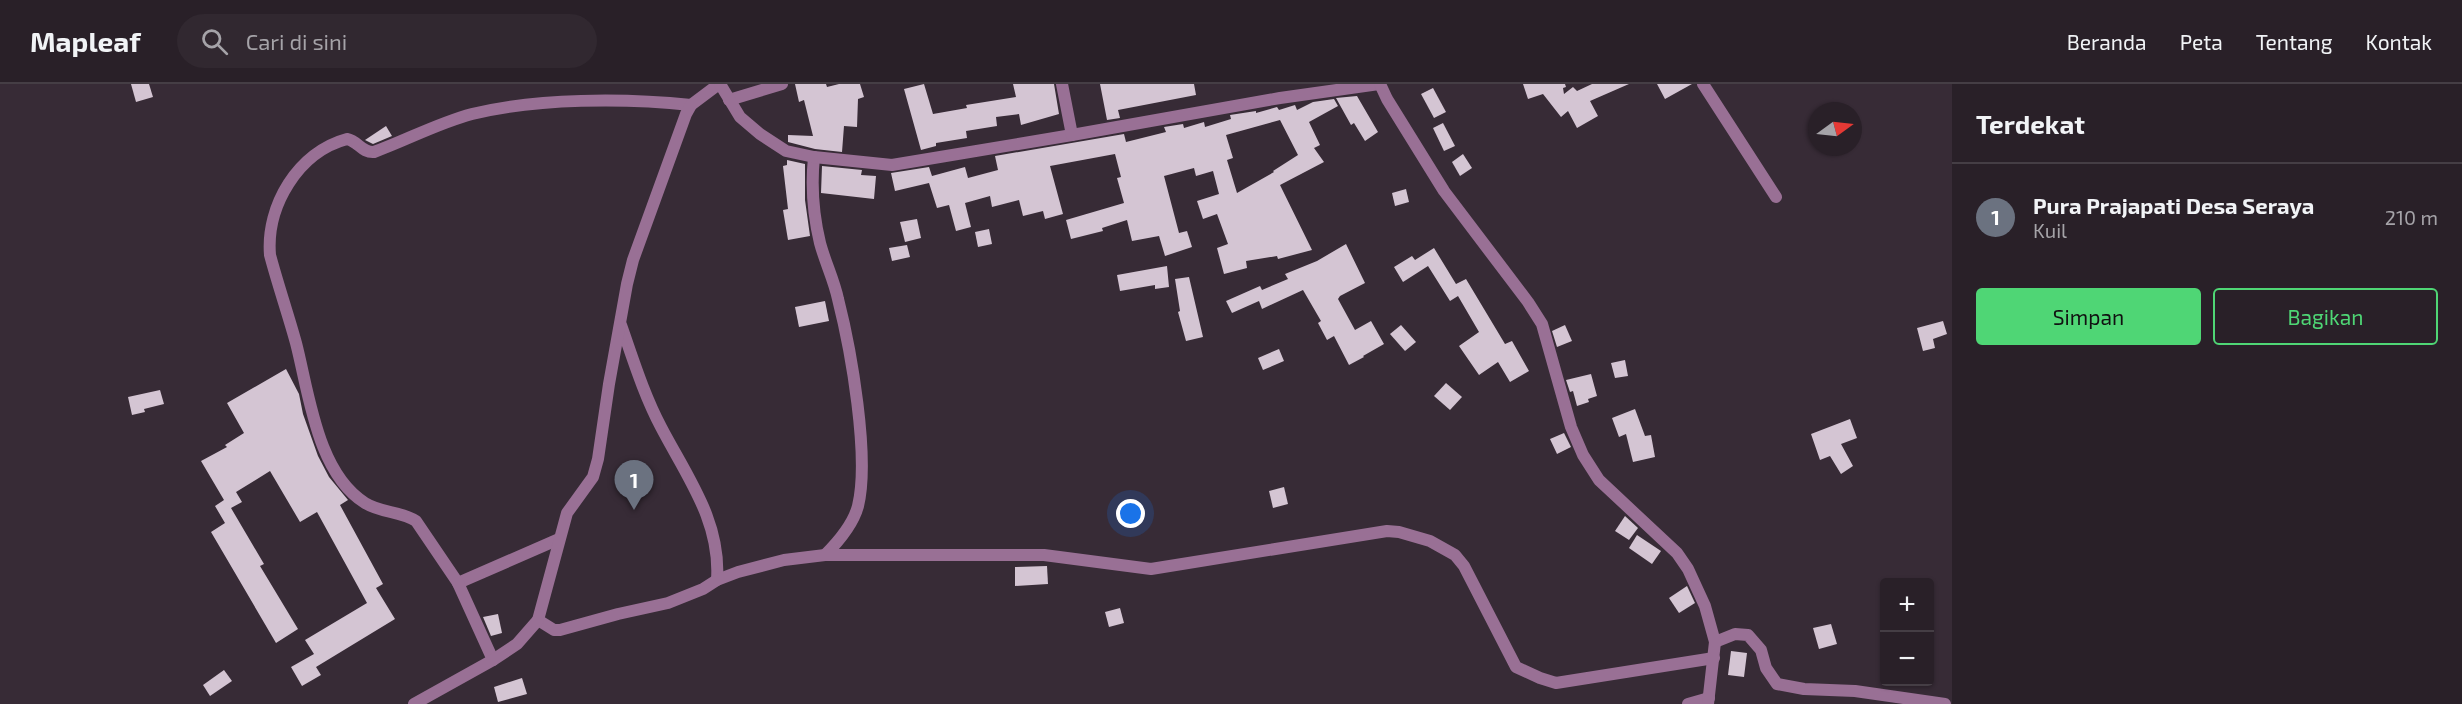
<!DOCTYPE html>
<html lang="id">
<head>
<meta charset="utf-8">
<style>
	body { margin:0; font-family:"Exo 2",sans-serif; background:#312830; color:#f1f3f6 }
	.controls { position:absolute; right:18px; bottom:18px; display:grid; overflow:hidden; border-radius:6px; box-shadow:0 2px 4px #0004 }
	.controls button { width:54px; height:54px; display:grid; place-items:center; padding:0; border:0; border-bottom:2px solid #453e45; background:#292028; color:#f1f3f6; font:30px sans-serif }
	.compass { position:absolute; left:1808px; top:18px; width:54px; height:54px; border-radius:50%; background:#292028; box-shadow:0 2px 4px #0004; rotate:75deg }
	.you { position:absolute; left:1131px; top:430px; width:21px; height:21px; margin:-15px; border:4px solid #fff; border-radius:50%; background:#1a73e8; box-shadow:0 0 0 9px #1a73e833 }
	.badge { display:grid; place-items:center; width:39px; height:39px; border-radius:50%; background:#4fd675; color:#fff; font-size:20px; font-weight:700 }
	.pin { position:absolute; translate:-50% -50px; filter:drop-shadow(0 2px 3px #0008) }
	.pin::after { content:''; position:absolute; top:32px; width:21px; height:18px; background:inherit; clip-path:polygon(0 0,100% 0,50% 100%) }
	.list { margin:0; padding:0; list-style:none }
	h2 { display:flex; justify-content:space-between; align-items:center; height:78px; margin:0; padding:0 24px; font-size:26px }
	h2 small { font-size:20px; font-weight:400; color:#a5a3a8 }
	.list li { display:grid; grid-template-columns:39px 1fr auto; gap:18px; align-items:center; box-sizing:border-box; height:108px; padding:0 24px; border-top:2px solid #453e45 }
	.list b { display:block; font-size:22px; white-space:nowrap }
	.list p { margin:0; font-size:20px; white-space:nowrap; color:#a5a3a8 }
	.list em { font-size:20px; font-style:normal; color:#a5a3a8 }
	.actions { display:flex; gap:12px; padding:18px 24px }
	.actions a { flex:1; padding:14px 0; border:2px solid #4fd675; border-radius:6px; text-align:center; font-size:21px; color:#4fd675 }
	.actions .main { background:#4fd675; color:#111 }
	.icon { flex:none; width:33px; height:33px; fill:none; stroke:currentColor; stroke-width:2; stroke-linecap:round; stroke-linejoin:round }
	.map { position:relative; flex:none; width:1952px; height:620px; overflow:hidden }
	header { display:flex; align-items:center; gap:36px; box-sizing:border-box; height:84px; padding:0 30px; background:#292028; border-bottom:2px solid #453e45 }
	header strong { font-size:28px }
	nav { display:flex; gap:33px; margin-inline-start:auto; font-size:21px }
	.search { width:420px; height:54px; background:#312830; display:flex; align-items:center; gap:15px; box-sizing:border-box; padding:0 21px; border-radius:33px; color:#a5a3a8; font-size:22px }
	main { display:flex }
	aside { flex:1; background:#292028 }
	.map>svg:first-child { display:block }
</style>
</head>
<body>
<header>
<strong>Mapleaf</strong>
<div class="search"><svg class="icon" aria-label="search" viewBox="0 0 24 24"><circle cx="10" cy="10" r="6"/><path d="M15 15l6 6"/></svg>Cari di sini</div>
<nav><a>Beranda</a><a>Peta</a><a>Tentang</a><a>Kontak</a></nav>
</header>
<main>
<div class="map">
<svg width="1952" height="620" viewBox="0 0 1952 620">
	<rect width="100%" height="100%" fill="#372b36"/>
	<g fill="#d4c5d3" fill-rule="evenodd">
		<polygon points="131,0 149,0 153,13 136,18"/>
		<polygon points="795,0 826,0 827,3 839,0 860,0 864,13 858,15 857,43 844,42 842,68 815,65 788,58 788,51 813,52 804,16 799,18"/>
		<polygon points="924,0 933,30 967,24 966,21 1016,13 1013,0 1054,0 1059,30 1021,41 1019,30 996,33 997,42 966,47 967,54 936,59 936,62 921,66 904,5"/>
		<polygon points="1100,0 1194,0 1196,11 1118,26 1120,34 1107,36"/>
		<polygon points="1523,0 1565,0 1566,3 1563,4 1564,10 1573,3 1577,7 1592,0 1629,0 1590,17 1598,32 1577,44 1568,27 1561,33 1543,10 1528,15"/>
		<polygon points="1657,0 1692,0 1665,15"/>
		<polygon points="1433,4 1446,28 1434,34 1421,10"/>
		<polygon points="1357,12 1378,48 1365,57 1354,39 1351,41 1336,14"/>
		<path d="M1334,15L1338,22L1309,38L1320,61L1314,64L1324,78L1280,101L1312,166L1278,175L1277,172L1246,177L1247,184L1224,190L1217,164L1228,160L1217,130L1203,135L1197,117L1219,110L1213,87L1196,92L1194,84L1164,92L1179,149L1187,147L1192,163L1165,172L1159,152L1132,157L1127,136L1102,144L1103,147L1071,155L1066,136L1124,119L1117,94L1121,93L1115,70L1050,82L1063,130L1045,135L1043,127L1023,132L1019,116L992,123L990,112L965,119L971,143L956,147L949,121L937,124L929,99L895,107L891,89L929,83L932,92L965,83L968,94L998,86L995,72L1124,50L1126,58L1166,48L1164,43L1183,40L1184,44L1204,38L1205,43L1231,35L1230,31L1256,27V29L1277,23L1279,26L1295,21L1297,26L1313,18ZM1280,36L1298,71L1273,87L1274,88L1237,109L1227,76L1233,74L1226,51Z"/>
		<polygon points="1443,39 1455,62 1444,67 1433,44"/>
		<polygon points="386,42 392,52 373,60 365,56"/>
		<polygon points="1463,70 1472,84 1460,92 1452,78"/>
		<polygon points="787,76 805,80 805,116 810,152 788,156 783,126 788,125 783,82 787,81"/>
		<polygon points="822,82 862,86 861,91 876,92 874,115 821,109"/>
		<polygon points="1406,105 1409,118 1395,122 1392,109"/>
		<polygon points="917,135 921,154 905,158 900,138"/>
		<polygon points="989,145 992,160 978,163 975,148"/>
		<polygon points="1346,160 1365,199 1340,212 1338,215 1355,246 1371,237 1384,260 1363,272 1364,273 1349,281 1334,252 1327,256 1318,239 1321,237 1303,206 1262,225 1259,217 1232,229 1226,217 1260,202 1262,206 1288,195 1285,190 1317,177"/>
		<polygon points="907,161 910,173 892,177 889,164"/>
		<polygon points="1434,164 1456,200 1466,195 1505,260 1512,257 1529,287 1510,298 1498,278 1479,291 1459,262 1479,248 1458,212 1450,217 1428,182 1403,198 1394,183 1412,172 1415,176"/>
		<polygon points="1167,182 1169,203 1155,205 1155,201 1120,207 1117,191"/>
		<polygon points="1189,193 1203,253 1186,257 1178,228 1180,227 1175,195"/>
		<polygon points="825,217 829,237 799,243 795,223"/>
		<polygon points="1943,237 1947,250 1933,255 1935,264 1923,267 1917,244"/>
		<polygon points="1401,241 1416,258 1405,267 1390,250"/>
		<polygon points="1565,241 1572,257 1557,263 1552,247"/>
		<polygon points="1279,265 1284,277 1263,286 1258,274"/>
		<polygon points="1625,276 1628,292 1615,294 1611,279"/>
		<polygon points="286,285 299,310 303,330 318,372 329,393 348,416 340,421 383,500 376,504 395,535 316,583 321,591 302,602 291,583 314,570 305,556 367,519 317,428 300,438 270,387 236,408 242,418 231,424 264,480 260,482 298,545 276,559 211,448 225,439 215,422 224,416 201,377 227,363 225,361 244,349 227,319"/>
		<polygon points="1591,290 1597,312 1588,315 1589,318 1577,322 1573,307 1570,308 1566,296"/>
		<polygon points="1446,299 1462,313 1450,326 1434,312"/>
		<polygon points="160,306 164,320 144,325 145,328 132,331 128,313"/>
		<polygon points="1635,325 1645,352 1651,351 1655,373 1633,378 1626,350 1619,353 1612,334"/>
		<polygon points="1850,335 1857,354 1841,360 1853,382 1841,390 1830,372 1820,376 1811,350"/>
		<polygon points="1564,349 1571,363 1557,370 1550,355"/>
		<polygon points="1284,403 1288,420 1273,424 1269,407"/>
		<polygon points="1625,432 1638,444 1629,456 1615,447"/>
		<polygon points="1637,451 1661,467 1652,480 1629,464"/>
		<polygon points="1047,482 1048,500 1015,502 1015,483"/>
		<polygon points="1687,502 1695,519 1679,529 1669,514"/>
		<polygon points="1120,524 1124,539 1109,543 1105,528"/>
		<polygon points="498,530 502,549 491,552 483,533"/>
		<polygon points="1831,540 1837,560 1819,565 1813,544"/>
		<polygon points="1731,567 1747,569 1744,593 1728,591"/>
		<polygon points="224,586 232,597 210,612 203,601"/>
		<polygon points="522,594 527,610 498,618 494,603"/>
	</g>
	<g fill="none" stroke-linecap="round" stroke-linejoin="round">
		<g stroke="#997095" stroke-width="12">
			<polyline points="1703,0 1776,113"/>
			<polyline points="729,16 782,0"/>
			<path d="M814,73C811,102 813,130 820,159C825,178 834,196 838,215C851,266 870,373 858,422C853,441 838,458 825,471"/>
			<path d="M621,241C633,275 644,311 661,343C687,393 721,437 717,496"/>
			<polyline points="458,499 559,455"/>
			<polyline points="538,536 554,546 560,546 618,530 668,519 703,505 717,496 738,488 784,476 825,471 1044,471 1151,485 1387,447 1399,448 1430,457 1455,471 1464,482 1516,583 1540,594 1556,599 1714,574"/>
			<polyline points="1715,558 1735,550 1748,551 1761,566 1766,584 1777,600 1804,605 1855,607 1945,620"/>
			<path d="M493,576L458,499L416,437C400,427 381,429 365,419C317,389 309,309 296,259C288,230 278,201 270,171C266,122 298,68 347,55C358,57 362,69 374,68C407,56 438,39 472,30C537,14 625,14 691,21"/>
			<polyline points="414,620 493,576 517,560 538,536 567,429 593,393 598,375 609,300 627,200 633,176 686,30 691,21 719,0"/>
			<polyline points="1688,620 1709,614"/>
		</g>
		<g stroke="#997095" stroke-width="12">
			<polyline points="720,0 740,33 760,50 786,67 814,73 892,81 1072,51"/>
			<polyline points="1062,0 1072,51 1280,14 1379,0"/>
			<polyline points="1380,0 1387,15 1444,107 1528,218 1542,240 1571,343 1583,371 1599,396 1677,469 1688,485 1705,522 1715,558 1708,620"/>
		</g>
	</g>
</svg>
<div class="controls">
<button>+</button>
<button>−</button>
</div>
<svg class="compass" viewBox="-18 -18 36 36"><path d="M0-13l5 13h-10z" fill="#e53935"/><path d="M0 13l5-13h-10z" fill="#a5a3a8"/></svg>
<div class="you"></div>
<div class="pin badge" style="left:634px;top:426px;background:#6b7280">1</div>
</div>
<aside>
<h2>Terdekat<small></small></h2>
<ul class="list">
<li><span class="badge" style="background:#6b7280">1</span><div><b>Pura Prajapati Desa Seraya</b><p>Kuil</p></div><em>210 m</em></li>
</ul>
<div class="actions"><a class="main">Simpan</a><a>Bagikan</a></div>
</aside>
</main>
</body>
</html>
